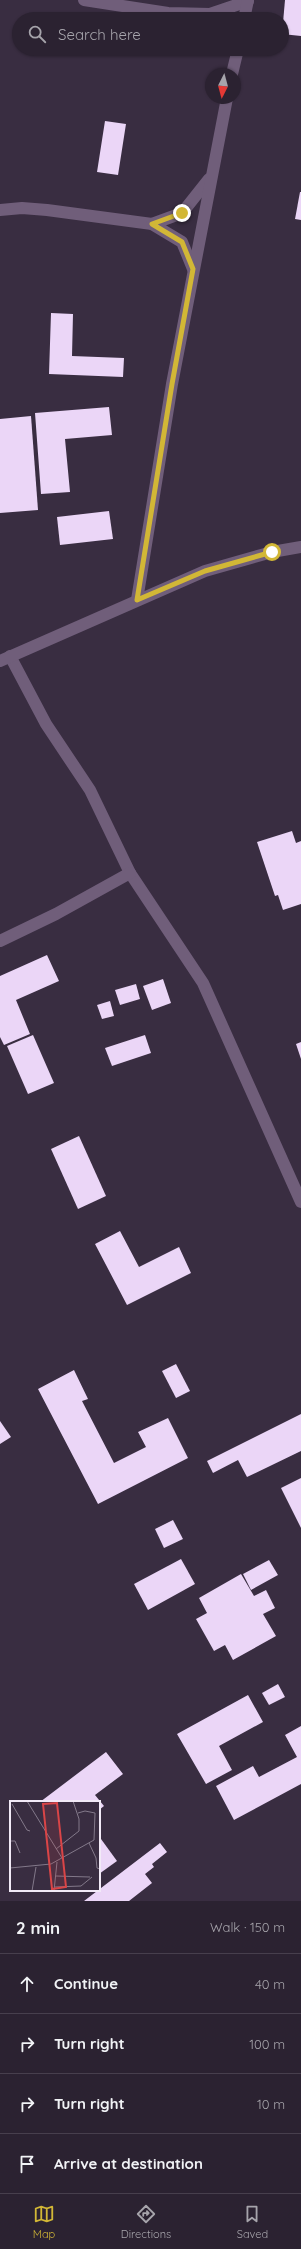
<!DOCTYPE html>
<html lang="en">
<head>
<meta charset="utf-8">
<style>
	body { margin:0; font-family:Quicksand,sans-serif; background:#372f3d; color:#f1f3f6 }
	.compass { position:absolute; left:205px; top:68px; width:36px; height:36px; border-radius:50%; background:#2b2231; box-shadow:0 1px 3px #0004; rotate:186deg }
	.stop { position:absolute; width:12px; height:12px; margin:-9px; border:3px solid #d2b736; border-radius:50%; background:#fff }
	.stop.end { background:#d2b736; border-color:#fff; box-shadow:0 1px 4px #0008 }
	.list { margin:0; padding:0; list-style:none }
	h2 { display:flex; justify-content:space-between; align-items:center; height:52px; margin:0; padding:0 16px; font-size:17px }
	h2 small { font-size:13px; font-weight:400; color:#a6a4ab }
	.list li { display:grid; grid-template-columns:26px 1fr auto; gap:12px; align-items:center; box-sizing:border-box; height:60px; padding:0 16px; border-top:1px solid #473f4d }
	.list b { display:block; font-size:15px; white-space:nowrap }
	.list em { font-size:13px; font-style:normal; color:#a6a4ab }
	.icon { flex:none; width:22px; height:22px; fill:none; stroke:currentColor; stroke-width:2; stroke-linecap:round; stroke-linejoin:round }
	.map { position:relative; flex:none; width:301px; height:1901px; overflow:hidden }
	.search { position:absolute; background:#2b2231; box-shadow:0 1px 3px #0004; left:12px; right:12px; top:12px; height:44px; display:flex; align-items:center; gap:10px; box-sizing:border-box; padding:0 14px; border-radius:22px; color:#a6a4ab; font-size:15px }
	.sheet { height:292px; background:#2b2231 }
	nav { display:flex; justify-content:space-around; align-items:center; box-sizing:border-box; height:56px; border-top:1px solid #473f4d; background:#2b2231; font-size:11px; color:#a6a4ab }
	nav a { display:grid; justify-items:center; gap:2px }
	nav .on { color:#d2b736 }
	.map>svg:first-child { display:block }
</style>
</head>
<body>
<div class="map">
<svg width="301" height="1901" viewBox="0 0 301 1901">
	<rect width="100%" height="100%" fill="#392d41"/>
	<g fill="#ebd6f7">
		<polygon points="285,0 301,0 301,36 282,34"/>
		<polygon points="105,121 126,124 118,175 97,172"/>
		<polygon points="300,192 301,192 301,220 295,219"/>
		<polygon points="51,313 73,314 72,356 124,358 123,377 49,374"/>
		<polygon points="109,407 112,435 65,439 70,492 41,494 35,413"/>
		<polygon points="31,416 38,510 0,513 0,419"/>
		<polygon points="109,511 113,539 60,545 57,517"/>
		<polygon points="292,831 296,843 301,841 301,904 283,910 278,895 275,896 257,842"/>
		<polygon points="47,955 59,981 16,1000 30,1034 4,1045 0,1037 0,976"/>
		<polygon points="163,979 171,1003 152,1010 143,986"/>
		<polygon points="136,984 140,999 120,1005 115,990"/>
		<polygon points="110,1001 114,1016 102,1019 97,1005"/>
		<polygon points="33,1035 54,1083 28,1094 7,1046"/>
		<polygon points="145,1035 151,1053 112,1066 105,1048"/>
		<polygon points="301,1042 301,1059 296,1044"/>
		<polygon points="79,1136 106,1196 78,1209 51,1149"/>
		<polygon points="120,1231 139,1267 179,1247 191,1273 127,1305 95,1244"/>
		<polygon points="176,1364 190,1391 176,1398 162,1371"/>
		<polygon points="74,1370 88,1399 82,1401 114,1463 146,1447 138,1432 168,1418 188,1458 98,1504 38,1389"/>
		<polygon points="301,1414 301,1451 247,1477 238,1460 213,1473 207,1461"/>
		<polygon points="0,1421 11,1437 0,1444"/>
		<polygon points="301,1478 301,1528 281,1488"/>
		<polygon points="173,1520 183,1539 164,1548 155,1529"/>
		<polygon points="181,1559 195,1584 148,1610 134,1584"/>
		<polygon points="269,1560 278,1575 251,1590 243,1574"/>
		<polygon points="241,1574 254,1596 266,1590 275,1608 263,1614 276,1636 233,1660 225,1645 214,1651 196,1619 207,1613 199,1598"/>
		<polygon points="278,1684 285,1697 269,1705 262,1693"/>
		<polygon points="248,1695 263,1722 219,1746 232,1770 206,1784 177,1734"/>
		<polygon points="301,1726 301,1784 234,1820 216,1786 253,1766 259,1777 297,1757 285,1735"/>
		<polygon points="106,1752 123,1774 95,1795 104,1806 99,1810 99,1802 40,1802"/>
		<polygon points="101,1839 117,1861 99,1874 99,1841"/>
		<polygon points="160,1843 167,1852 152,1864 154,1867 145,1874 152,1883 129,1901 84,1901"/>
	</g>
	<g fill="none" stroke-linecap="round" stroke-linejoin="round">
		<g stroke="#705e7a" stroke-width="12">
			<polyline points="84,0 168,13 210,14 216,19"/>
			<polyline points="210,14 248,1"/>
			<polyline points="244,19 248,0"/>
			<polyline points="232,74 238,49"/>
			<polyline points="0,210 22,208 47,210 152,224 182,242 193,269"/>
			<polyline points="152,224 182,213 209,179"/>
			<polyline points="137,600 172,384 227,98"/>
			<polyline points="10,656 46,724 90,790 130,873 203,983 301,1202"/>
			<polyline points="0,661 205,571 272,552 301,547"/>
			<polyline points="0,941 56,914 130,873"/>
		</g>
	</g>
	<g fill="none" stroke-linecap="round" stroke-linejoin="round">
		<polyline stroke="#d2b736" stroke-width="5" points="182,213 152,224 182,242 193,269 172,384 137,600 205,571 272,552"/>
	</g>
	<g transform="translate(10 1801)">
		<rect width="90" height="90" fill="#392d41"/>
		<path fill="none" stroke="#83798a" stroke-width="1" d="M17,0L52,57M2,3L17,29L20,30M0,40H5L10,52M79,42L86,57L87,67L90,68M46,48L69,30V18L63,0M0,67L41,63L84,39L85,12L75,10L68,12M46,75L80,76M45,86L71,85L82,76M22,90L26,66M44,90L47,61"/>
		<path fill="#da4547" fill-opacity="0.15" stroke="#da4547" stroke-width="2" d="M47,2L56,86L42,88L33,3Z"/>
		<rect width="90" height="90" fill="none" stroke="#f2eaf7" stroke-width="2"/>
	</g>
</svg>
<svg class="compass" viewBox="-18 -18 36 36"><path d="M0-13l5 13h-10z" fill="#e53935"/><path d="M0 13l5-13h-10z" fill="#a6a4ab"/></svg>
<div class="stop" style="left:272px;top:552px"></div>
<div class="stop end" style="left:182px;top:213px"></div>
<div class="search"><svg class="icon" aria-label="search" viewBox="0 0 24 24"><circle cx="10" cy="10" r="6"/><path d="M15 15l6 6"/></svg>Search here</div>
</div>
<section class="sheet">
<h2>2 min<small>Walk · 150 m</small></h2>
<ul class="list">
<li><svg class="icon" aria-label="ahead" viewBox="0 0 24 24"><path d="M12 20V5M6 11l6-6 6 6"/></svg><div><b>Continue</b></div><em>40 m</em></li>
<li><svg class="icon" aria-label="right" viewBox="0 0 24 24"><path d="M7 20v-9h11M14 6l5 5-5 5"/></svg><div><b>Turn right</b></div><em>100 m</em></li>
<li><svg class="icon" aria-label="right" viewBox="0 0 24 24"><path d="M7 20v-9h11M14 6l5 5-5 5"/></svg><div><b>Turn right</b></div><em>10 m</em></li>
<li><svg class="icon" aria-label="arrive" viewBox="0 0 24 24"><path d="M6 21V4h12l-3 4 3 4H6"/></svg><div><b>Arrive at destination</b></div></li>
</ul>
</section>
<nav>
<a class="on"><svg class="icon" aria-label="map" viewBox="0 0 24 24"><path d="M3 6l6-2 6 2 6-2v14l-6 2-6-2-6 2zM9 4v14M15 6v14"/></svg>Map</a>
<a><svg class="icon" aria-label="directions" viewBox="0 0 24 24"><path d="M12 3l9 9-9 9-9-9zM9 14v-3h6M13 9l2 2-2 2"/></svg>Directions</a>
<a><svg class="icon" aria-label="saved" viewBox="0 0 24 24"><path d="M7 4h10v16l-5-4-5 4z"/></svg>Saved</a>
</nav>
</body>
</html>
